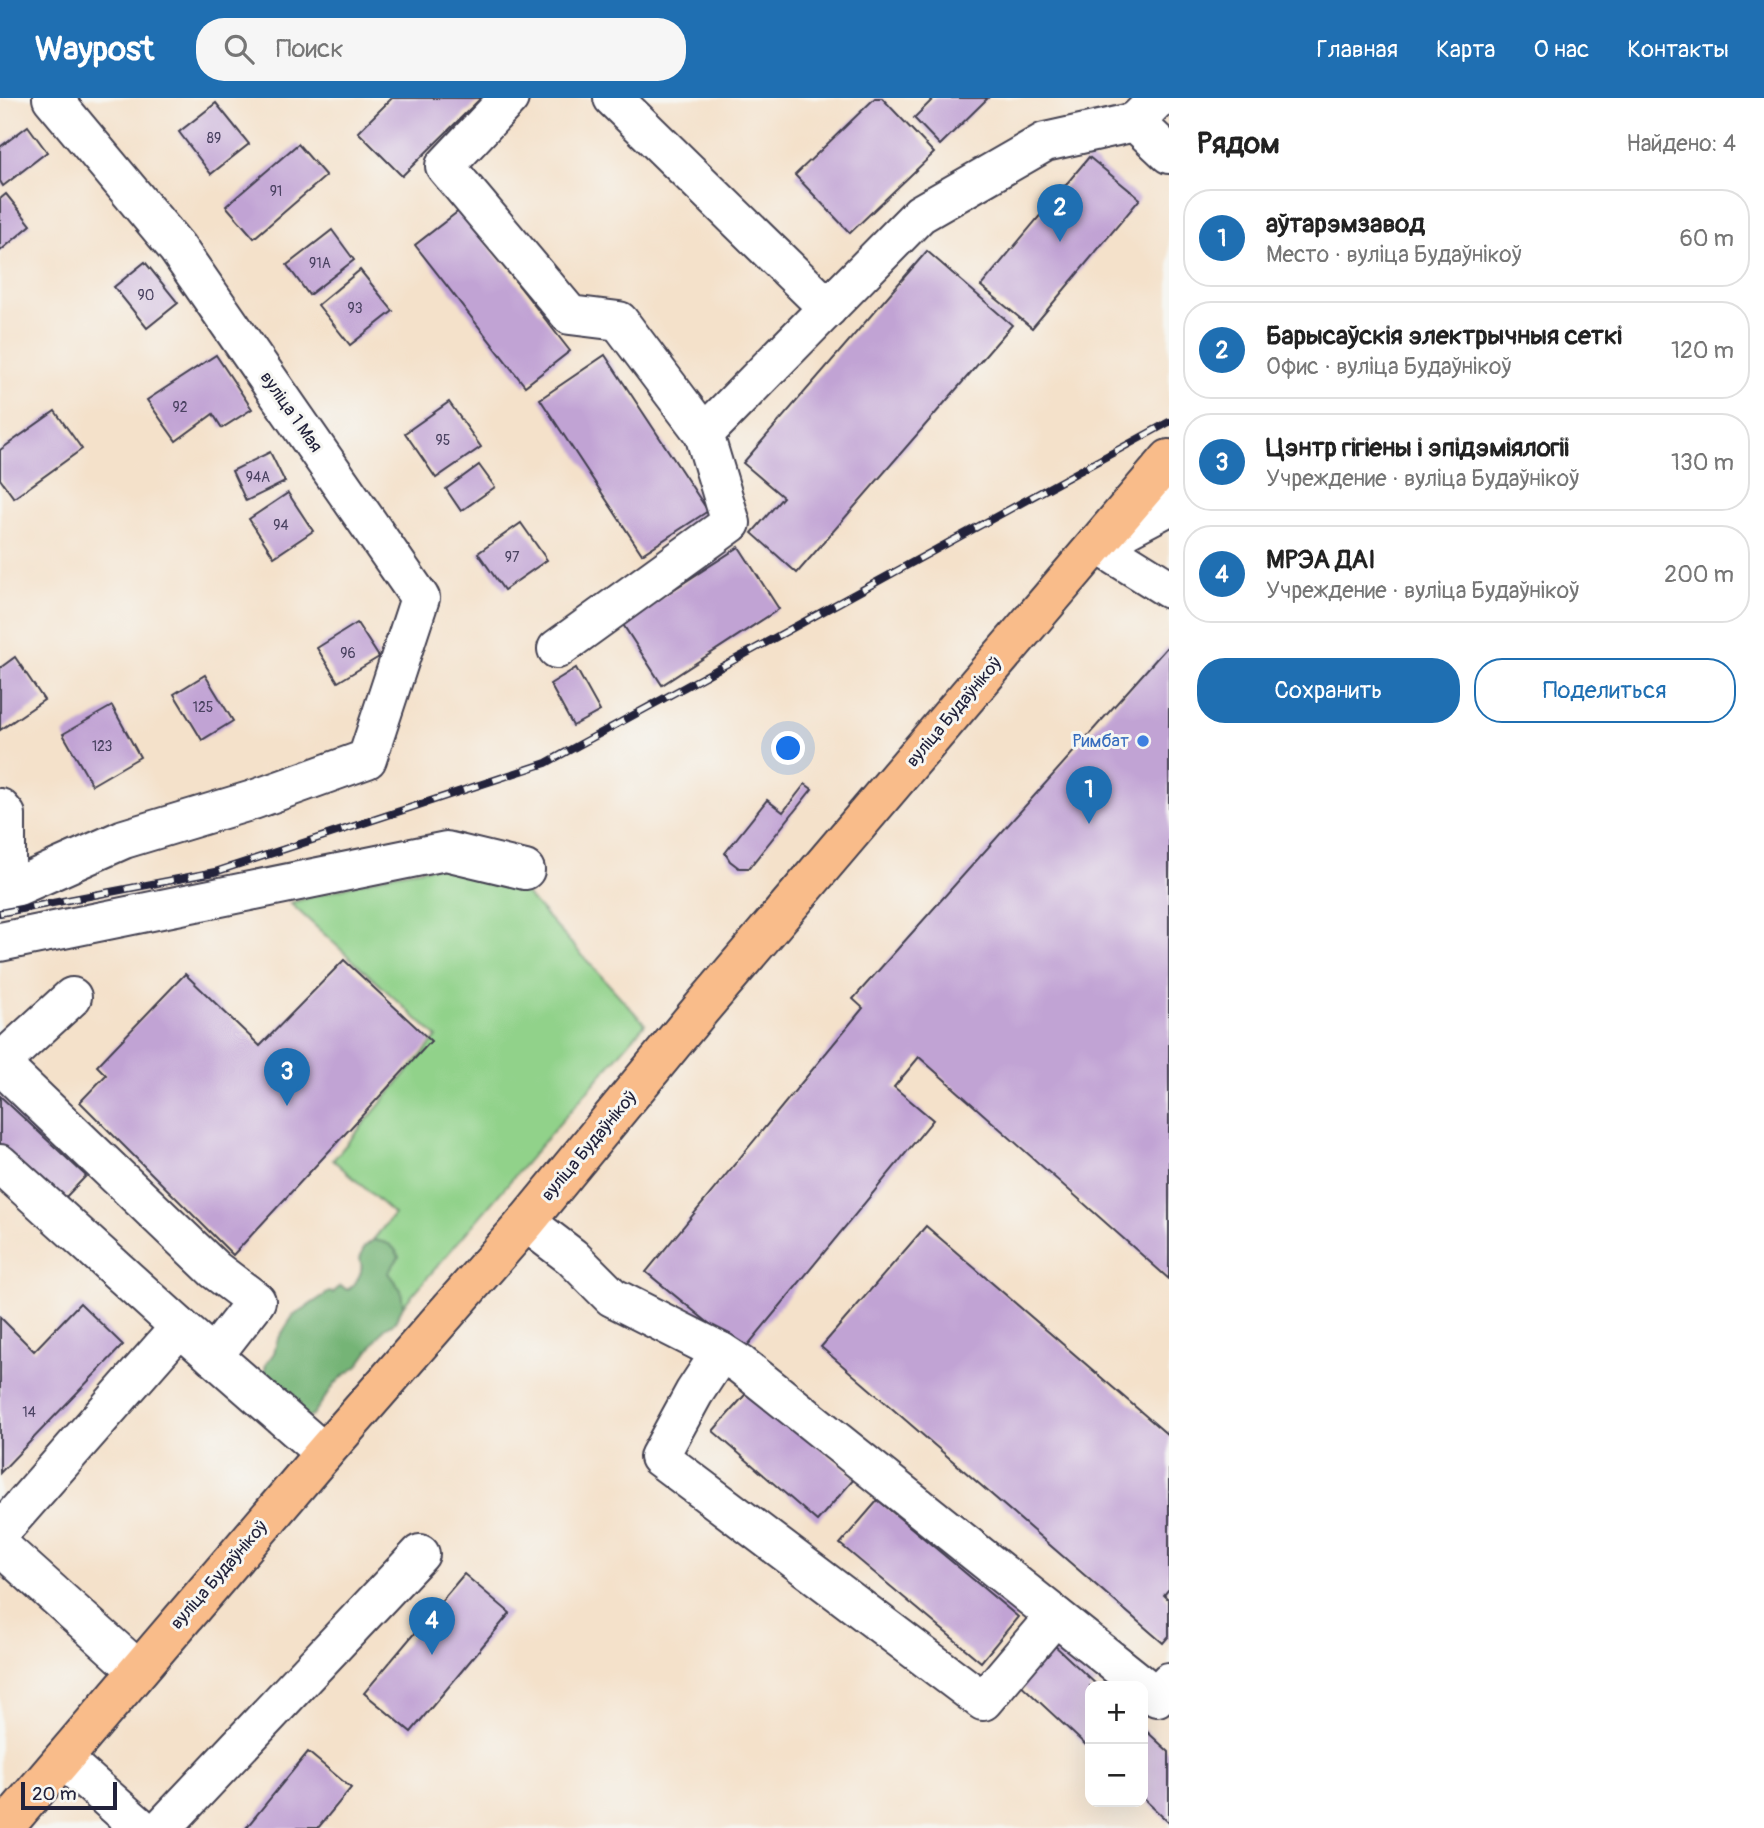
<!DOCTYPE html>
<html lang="ru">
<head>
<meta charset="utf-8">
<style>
	body { margin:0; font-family:Pangolin,sans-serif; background:#f6f6f6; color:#222 }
	.controls { position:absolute; right:21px; bottom:21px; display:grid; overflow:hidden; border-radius:14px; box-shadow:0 7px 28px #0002 }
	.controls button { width:63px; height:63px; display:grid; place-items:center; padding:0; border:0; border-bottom:2px solid #e0e0e0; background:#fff; color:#222; font:35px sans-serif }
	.scale { position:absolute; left:21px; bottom:18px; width:96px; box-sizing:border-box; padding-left:7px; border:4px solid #22223b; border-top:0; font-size:19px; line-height:24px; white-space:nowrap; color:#22223b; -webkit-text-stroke:5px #f6f6f2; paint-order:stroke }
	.you { position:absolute; left:789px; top:651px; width:24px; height:24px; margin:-18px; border:5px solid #fff; border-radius:50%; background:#1a73e8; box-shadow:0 0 0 10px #1a73e833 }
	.badge { display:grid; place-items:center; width:46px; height:46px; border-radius:50%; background:#1f6fb2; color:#fff; font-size:23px; font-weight:700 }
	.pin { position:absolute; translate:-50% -58px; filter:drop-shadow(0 2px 4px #0008) }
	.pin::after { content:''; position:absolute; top:37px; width:24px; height:21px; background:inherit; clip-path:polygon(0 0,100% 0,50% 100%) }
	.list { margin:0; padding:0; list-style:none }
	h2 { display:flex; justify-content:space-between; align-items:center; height:91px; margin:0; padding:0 28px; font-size:30px }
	h2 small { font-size:23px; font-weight:400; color:#767676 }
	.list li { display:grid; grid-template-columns:46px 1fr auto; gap:21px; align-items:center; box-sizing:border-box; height:98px; margin:0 14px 14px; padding:0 14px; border:2px solid #e0e0e0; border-radius:28px }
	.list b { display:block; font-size:26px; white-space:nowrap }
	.list p { margin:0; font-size:23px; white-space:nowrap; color:#767676 }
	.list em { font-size:23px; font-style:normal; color:#767676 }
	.actions { display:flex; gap:14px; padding:21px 28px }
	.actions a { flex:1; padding:16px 0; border:2px solid #1f6fb2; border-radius:28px; text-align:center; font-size:24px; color:#1f6fb2 }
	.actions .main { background:#1f6fb2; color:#fff }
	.icon { flex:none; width:38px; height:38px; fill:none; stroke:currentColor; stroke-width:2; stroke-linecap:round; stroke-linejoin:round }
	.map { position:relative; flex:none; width:1169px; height:1730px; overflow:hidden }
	header { display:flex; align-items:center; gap:42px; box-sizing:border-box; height:98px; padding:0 35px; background:#1f6fb2; color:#fff }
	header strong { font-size:33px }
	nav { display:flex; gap:38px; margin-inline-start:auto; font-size:24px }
	.search { width:490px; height:63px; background:#f6f6f6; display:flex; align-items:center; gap:18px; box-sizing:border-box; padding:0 24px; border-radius:28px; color:#767676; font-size:26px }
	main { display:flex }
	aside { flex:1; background:#fff }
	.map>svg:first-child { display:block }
</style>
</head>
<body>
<header>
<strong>Waypost</strong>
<div class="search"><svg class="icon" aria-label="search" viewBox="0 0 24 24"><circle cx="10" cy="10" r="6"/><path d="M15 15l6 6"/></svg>Поиск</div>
<nav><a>Главная</a><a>Карта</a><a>О нас</a><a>Контакты</a></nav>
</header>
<main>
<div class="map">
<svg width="1169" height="1730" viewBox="0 0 1169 1730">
	<rect width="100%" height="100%" fill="#f6f6f2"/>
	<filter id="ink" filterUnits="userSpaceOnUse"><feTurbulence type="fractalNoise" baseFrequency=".0143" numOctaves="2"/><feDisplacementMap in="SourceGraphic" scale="14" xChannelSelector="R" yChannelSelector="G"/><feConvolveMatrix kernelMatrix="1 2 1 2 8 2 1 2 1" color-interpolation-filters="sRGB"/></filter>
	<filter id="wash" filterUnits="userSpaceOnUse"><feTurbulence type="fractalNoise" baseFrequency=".00686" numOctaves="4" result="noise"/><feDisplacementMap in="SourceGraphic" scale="28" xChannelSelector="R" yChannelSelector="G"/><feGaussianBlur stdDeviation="1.57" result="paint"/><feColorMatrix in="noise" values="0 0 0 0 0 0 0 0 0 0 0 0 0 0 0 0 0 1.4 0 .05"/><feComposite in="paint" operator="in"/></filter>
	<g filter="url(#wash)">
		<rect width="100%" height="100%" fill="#f4e1ca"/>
		<polygon fill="#91d28a" stroke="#5a7a62" stroke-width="2" points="452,766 519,788 645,926 403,1208 373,1142 394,1116 333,1062 437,939 290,805 392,776"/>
		<path fill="#74b476" stroke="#4b6b58" stroke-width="2" d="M373,1142C386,1144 394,1146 399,1159L388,1175L401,1192L403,1208L395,1224L385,1230L357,1269L343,1278L335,1286L312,1318L304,1320L278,1297L280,1288L271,1284L264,1277L266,1266L274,1255L277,1243L293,1218L329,1194L333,1195L340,1188L348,1192C357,1183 365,1174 360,1161L364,1149Z"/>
		<g id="blocks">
			<g fill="#c1a3d4">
				<polygon points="392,0 481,0 402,78 358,34"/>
				<polygon points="875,0 882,0 934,55 850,135 795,77"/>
				<polygon points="934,0 988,0 940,47 914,20"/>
				<polygon points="216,5 249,46 211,76 179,34"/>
				<polygon points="28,28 47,54 3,88 0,83 0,49"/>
				<polygon points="298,46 326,78 254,140 226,108"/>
				<polygon points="1089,59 1140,101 1032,230 981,188"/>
				<polygon points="6,96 31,127 0,153 0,101"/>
				<polygon points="460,112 570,253 525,288 415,147"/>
				<polygon points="332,132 354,162 309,197 287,167"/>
				<polygon points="927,153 1012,227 797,475 752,435 783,399 743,365"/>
				<polygon points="145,164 178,205 147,230 114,189"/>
				<polygon points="360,172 393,213 350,247 318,207"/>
				<polygon points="216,257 252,311 222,330 213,316 176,343 147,302"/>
				<polygon points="605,257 708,413 642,456 540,301"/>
				<polygon points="449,304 481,349 436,380 405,335"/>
				<polygon points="55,313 82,351 14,400 0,381 0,352"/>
				<polygon points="270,354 285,384 246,403 232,373"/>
				<polygon points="479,367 495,389 461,413 446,391"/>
				<polygon points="288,395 313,433 274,459 249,421"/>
				<polygon points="521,425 547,462 504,492 478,455"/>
				<polygon points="739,449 779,511 662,587 622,525"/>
				<polygon points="357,525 379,559 338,584 317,550"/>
				<polygon points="1167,549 1169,551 1169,1181 919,959 894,989 933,1022 743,1253 646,1174 863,910 853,901"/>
				<polygon points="15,559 44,602 0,632 0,570"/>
				<polygon points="576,570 600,613 573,628 550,586"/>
				<polygon points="205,577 233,623 202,642 174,596"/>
				<polygon points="112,608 140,659 92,687 63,636"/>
				<polygon points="805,686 812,691 749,770 739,770 730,763 725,755 767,702 783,714"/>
				<polygon points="344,862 431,943 233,1157 80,1004 106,977 97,968 185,876 260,948"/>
				<polygon points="0,998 86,1078 61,1104 0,1047"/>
				<polygon points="926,1128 1169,1338 1169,1491 1164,1497 1169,1502 1169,1538 1163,1545 821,1249"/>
				<polygon points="80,1205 123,1247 0,1375 0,1219 34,1253"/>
				<polygon points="751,1290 855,1380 817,1423 713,1333"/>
				<polygon points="878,1402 1018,1519 981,1564 840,1446"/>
				<polygon points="464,1476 510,1515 411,1634 364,1595"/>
				<polygon points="1052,1545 1098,1588 1090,1588 1090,1651 1017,1583"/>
				<polygon points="1143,1630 1169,1654 1169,1725 1143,1700"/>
				<polygon points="308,1654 351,1690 318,1730 246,1730"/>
			</g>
		</g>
	</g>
	<g filter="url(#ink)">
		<use href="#blocks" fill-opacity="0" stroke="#423f50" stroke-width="2"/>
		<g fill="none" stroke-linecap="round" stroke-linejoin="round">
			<defs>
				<g id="minor">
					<polyline points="509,0 445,68 570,217 619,223 704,336"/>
					<polyline points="613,0 828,210"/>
					<polyline points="1135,24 1159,0"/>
					<polyline points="1097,446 1169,491"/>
					<polyline points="1097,446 1169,408"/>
					<polyline points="557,551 731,425 704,336 920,116 1045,44 1135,24 1169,56"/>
					<polyline points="0,710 6,717 6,795"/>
					<polyline points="0,796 124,741 253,702 367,661 420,500 177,150 52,0"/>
					<polyline points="0,844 446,753 525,772"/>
					<polyline points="0,965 72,899"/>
					<polyline points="0,966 215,1172 256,1203 213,1258"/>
					<polyline points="0,1066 180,1229"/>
					<polyline points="526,1124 572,1159 612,1199 721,1254 741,1267 1157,1599 1169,1584"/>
					<polyline points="721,1254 694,1295 659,1359 983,1603 1055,1518"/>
					<polyline points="0,1434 180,1229 324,1355"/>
					<polyline points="0,1448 138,1572"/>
					<polyline points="63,1661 141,1730"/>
					<polyline points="162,1730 420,1456"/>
				</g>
				<polyline id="major" points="4,1730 324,1355 526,1124 701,911 1169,361"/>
			</defs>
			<use href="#minor" stroke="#423f50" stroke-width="42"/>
			<use href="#major" stroke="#423f50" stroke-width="42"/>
			<use href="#minor" stroke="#fff" stroke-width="38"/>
			<use href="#major" stroke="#f9bc8a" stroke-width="38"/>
			<defs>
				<polyline id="rail" points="0,815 215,774 546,665 1169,324"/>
			</defs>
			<use href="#rail" stroke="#22223b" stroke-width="8"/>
			<use href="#rail" stroke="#f6f6f2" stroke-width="5" stroke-dasharray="16" stroke-linecap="butt"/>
		</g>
	</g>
	<circle fill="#3f7fe0" stroke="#f6f6f2" stroke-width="2.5" cx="1143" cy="643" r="7"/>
	<g text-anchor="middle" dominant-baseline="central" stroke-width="6" stroke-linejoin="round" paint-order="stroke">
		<g font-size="14" fill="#4a4261">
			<text x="214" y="40">89</text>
			<text x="276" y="93">91</text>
			<text x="320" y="165">91А</text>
			<text x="146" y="197">90</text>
			<text x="355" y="210">93</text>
			<text x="180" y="309">92</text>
			<text x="443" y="342">95</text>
			<text x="258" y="379">94А</text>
			<text x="281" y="427">94</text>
			<text x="512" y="459">97</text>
			<text x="348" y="555">96</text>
			<text x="203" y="609">125</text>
			<text x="102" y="648">123</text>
			<text x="29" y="1314">14</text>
		</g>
		<g font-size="18" fill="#22223b" stroke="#f6f6f2">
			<text transform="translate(291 314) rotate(55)">вуліца 1 Мая</text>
			<text transform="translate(954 614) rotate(-50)">вуліца Будаўнікоў</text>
			<text transform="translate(589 1048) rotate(-50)">вуліца Будаўнікоў</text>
			<text transform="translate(219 1477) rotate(-49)">вуліца Будаўнікоў</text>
		</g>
		<g font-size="18" fill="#366cbe" stroke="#f6f6f2" text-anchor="end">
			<text x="1129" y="643">Римбат</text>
		</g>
	</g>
</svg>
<div class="controls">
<button>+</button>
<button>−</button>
</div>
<div class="scale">20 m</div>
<div class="you"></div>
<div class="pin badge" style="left:1089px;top:726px">1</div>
<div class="pin badge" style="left:1060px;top:144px">2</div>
<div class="pin badge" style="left:287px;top:1008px">3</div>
<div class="pin badge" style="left:432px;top:1557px">4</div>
</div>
<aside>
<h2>Рядом<small>Найдено: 4</small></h2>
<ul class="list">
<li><span class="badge">1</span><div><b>аўтарэмзавод</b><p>Место · вуліца Будаўнікоў</p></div><em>60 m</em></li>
<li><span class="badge">2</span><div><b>Барысаўскія электрычныя сеткі</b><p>Офис · вуліца Будаўнікоў</p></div><em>120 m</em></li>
<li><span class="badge">3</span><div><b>Цэнтр гігіены і эпідэміялогіі</b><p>Учреждение · вуліца Будаўнікоў</p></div><em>130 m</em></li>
<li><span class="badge">4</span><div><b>МРЭА ДАІ</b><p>Учреждение · вуліца Будаўнікоў</p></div><em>200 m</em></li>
</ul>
<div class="actions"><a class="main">Сохранить</a><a>Поделиться</a></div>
</aside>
</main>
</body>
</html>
